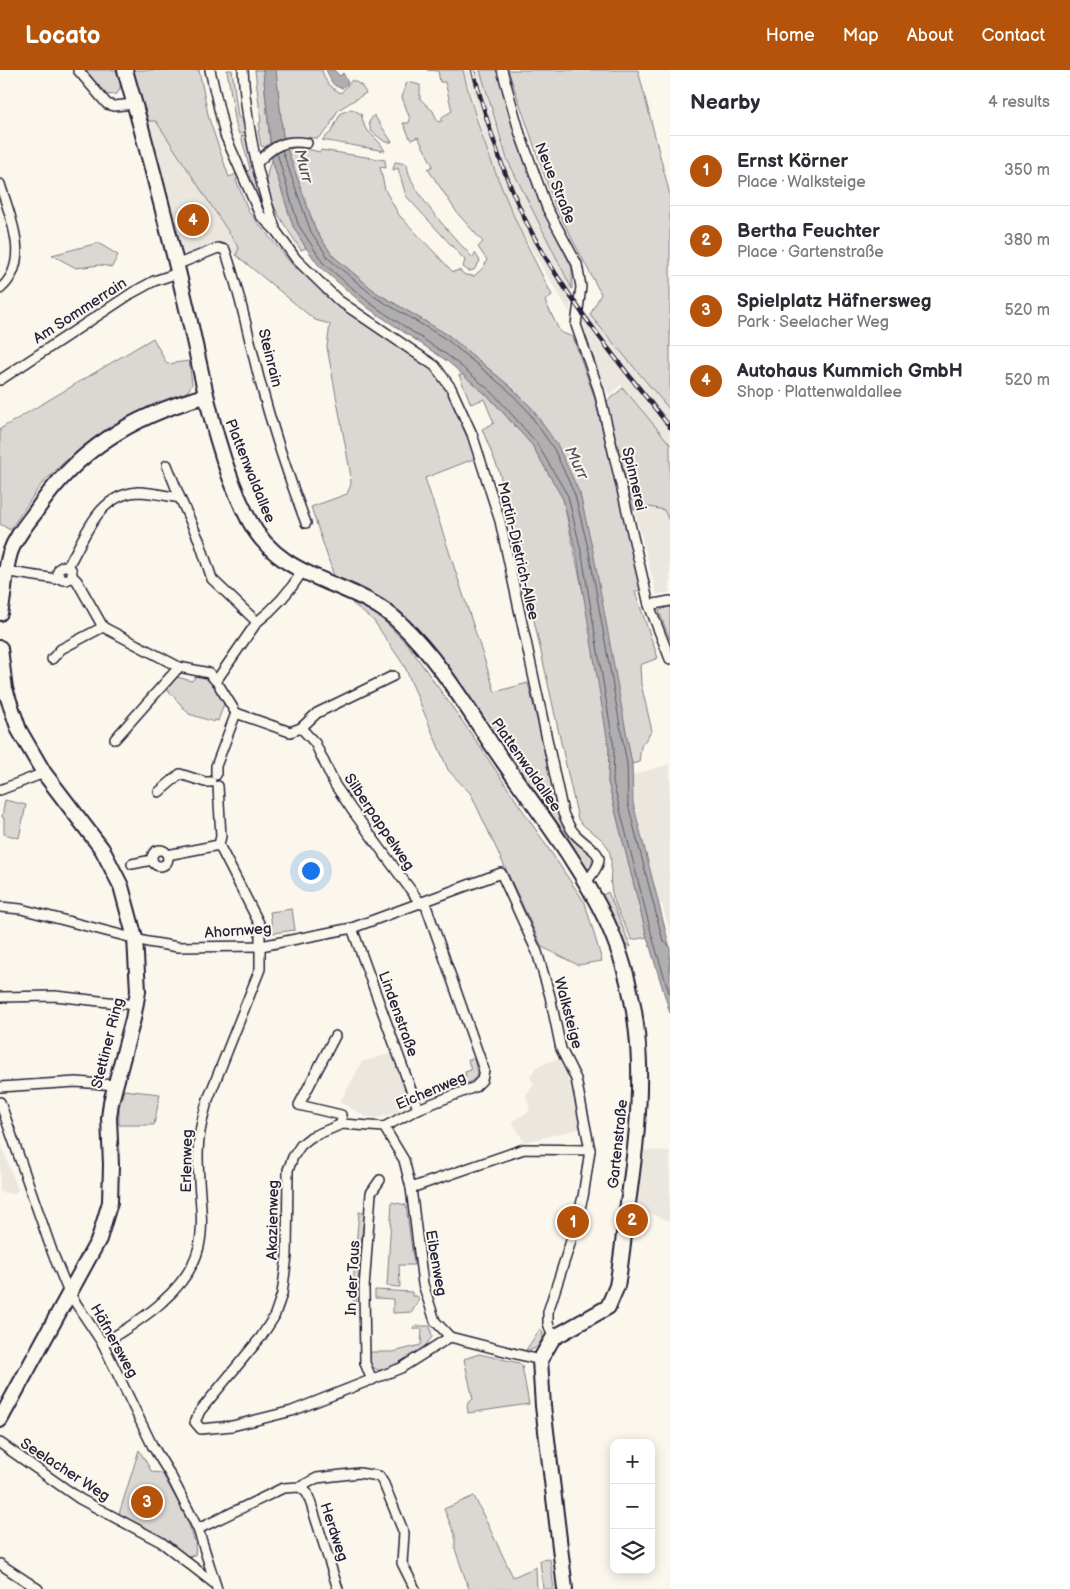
<!DOCTYPE html>
<html lang="en">
<head>
<meta charset="utf-8">
<style>
	body { margin:0; font-family:"Balsamiq Sans",sans-serif; background:#f7f7f7; color:#2b2b33 }
	.controls { position:absolute; right:15px; bottom:15px; display:grid; overflow:hidden; border-radius:10px; box-shadow:0 2px 12px #0003 }
	.controls button { width:45px; height:45px; display:grid; place-items:center; padding:0; border:0; border-bottom:1px solid #e1e1e2; background:#fff; color:#2b2b33; font:25px sans-serif }
	.you { position:absolute; left:310px; top:800px; width:18px; height:18px; margin:-12px; border:4px solid #fff; border-radius:50%; background:#1a73e8; box-shadow:0 0 0 8px #1a73e833 }
	.badge { display:grid; place-items:center; width:32px; height:32px; border-radius:50%; background:#b45309; color:#fff; font-size:16px; font-weight:700 }
	.pin { position:absolute; translate:-50% -50%; border:2px solid #fff; box-shadow:0 1px 5px #0006 }
	.list { margin:0; padding:0; list-style:none }
	h2 { display:flex; justify-content:space-between; align-items:center; height:65px; margin:0; padding:0 20px; font-size:21px }
	h2 small { font-size:16px; font-weight:400; color:#7c7c81 }
	.list li { display:grid; grid-template-columns:32px 1fr auto; gap:15px; align-items:center; box-sizing:border-box; height:70px; padding:0 20px; border-top:1px solid #e1e1e2 }
	.list b { display:block; font-size:19px; white-space:nowrap }
	.list p { margin:0; font-size:16px; white-space:nowrap; color:#7c7c81 }
	.list em { font-size:16px; font-style:normal; color:#7c7c81 }
	.icon { flex:none; width:28px; height:28px; fill:none; stroke:currentColor; stroke-width:2; stroke-linecap:round; stroke-linejoin:round }
	.map { position:relative; flex:none; width:670px; height:1519px; overflow:hidden }
	header { display:flex; align-items:center; gap:30px; box-sizing:border-box; height:70px; padding:0 25px; background:#b45309; color:#fff }
	header strong { font-size:24px }
	nav { display:flex; gap:28px; margin-inline-start:auto; font-size:18px }
	main { display:flex }
	aside { flex:1; background:#fff }
	.map>svg:first-child { display:block }
</style>
</head>
<body>
<header>
<strong>Locato</strong>
<nav><a>Home</a><a>Map</a><a>About</a><a>Contact</a></nav>
</header>
<main>
<div class="map">
<svg width="670" height="1519" viewBox="0 0 670 1519">
	<rect width="100%" height="100%" fill="#fbf7ec"/>
	<filter id="ink" filterUnits="userSpaceOnUse"><feTurbulence type="fractalNoise" baseFrequency=".02" numOctaves="2"/><feDisplacementMap in="SourceGraphic" scale="10" xChannelSelector="R" yChannelSelector="G"/><feConvolveMatrix kernelMatrix="1 2 1 2 8 2 1 2 1" color-interpolation-filters="sRGB"/></filter>
	<g filter="url(#ink)">
		<g fill="#ebe7df">
			<polygon points="464,0 480,0 496,60 507,89 572,220 570,243 530,177 497,110"/>
			<polygon points="156,50 239,179 236,185 226,177 217,174 186,185 178,172 149,51"/>
			<polygon points="590,245 670,340 670,522 657,525 606,332 623,318 621,315 609,325 582,269 581,252"/>
			<polygon points="670,694 670,863 662,834 657,833 633,733 633,705"/>
			<polygon points="393,983 408,1032 406,1037 398,1042 378,1048 366,1047 340,1032 362,992"/>
			<polygon points="563,986 572,1010 582,1052 579,1059 524,1072 512,1051 530,1041 526,1025 534,1015 530,1006 536,997"/>
			<polygon points="0,1071 18,1120 14,1124 0,1122"/>
			<polygon points="644,1080 670,1081 670,1151 636,1138"/>
		</g>
		<g fill="#dbd8d3" stroke="#7e7d87">
			<path d="M86,0H117C120,9 123,15 117,24L106,25Z"/>
			<polygon points="130,0 199,0 209,49 229,107 237,104 238,107 236,110 249,142 295,198 300,199 323,222 433,301 447,320 476,388 425,408 495,622 528,613 563,757 593,784 591,798 584,799 466,629 358,520 359,516 334,506 311,437 347,424 351,414 350,401 327,277 330,254 315,250 236,185 239,178 156,51 149,51"/>
			<polygon points="227,0 232,0 238,47 244,50 246,62 239,64 236,55"/>
			<polygon points="255,0 263,0 270,73 265,77 261,76 258,60 260,59 259,53 261,52"/>
			<path d="M276,0H322C325,12 330,18 341,23L352,10L361,15L366,23L338,40L328,59L318,68L283,67Z"/>
			<path d="M427,0H463C482,80 515,153 552,225L545,231L560,262L573,267L594,326L642,519L635,522L658,588L640,595L641,614L652,661L641,676L639,692L632,694L580,424L531,337L512,318L448,265L377,223L333,186L316,161L287,79L299,77L320,82L321,80L385,90L386,98L380,97L385,120L399,145L453,202L459,200L465,205L474,206L484,197L487,190L478,177L483,172L458,144L428,99L433,96L418,67L411,70L403,53H409L410,49L402,27L407,12L420,15V29L433,41L438,52L442,51V47L452,41L445,12H440L438,1Z"/>
			<polygon points="480,0 497,0 516,67 538,128 572,198 572,219 507,89"/>
			<polygon points="508,0 638,0 670,125 670,340 590,245 601,224 555,136"/>
			<polygon points="352,39 361,44 365,58 380,73 385,81 322,70 331,62 341,43"/>
			<polygon points="374,45 392,72 385,72 371,61 369,52"/>
			<polygon points="247,65 258,120 266,141 265,144 262,143 247,102 250,99 241,66"/>
			<path d="M272,90L293,156L306,178L301,180C286,156 255,119 272,90Z"/>
			<path d="M395,92L407,94C408,120 455,168 473,188L475,183L480,191L474,200L469,201L463,197L465,190L406,126L398,98L393,100Z"/>
			<polygon points="98,173 118,185 112,197 100,195 76,198 52,185"/>
			<polygon points="153,268 167,294 189,291 192,314 188,321 170,332 143,340 117,355 64,392 40,416 10,460 0,454 0,359"/>
			<path d="M459,305H463L489,327L532,375L563,429L590,555L609,679L608,712L647,867L632,870C624,853 613,835 611,816C609,803 614,791 608,778C602,765 586,761 578,749L512,451L499,401L482,359L494,353L484,329L471,334Z"/>
			<polygon points="623,318 670,374 670,453 664,440 650,437 634,440 606,332"/>
			<polygon points="353,532 378,545 408,575 472,665 585,833 602,891 578,895 542,877 471,724 448,700 405,597 374,551 352,533"/>
			<polygon points="670,536 670,570 659,541"/>
			<polygon points="197,605 208,608 225,631 218,651 215,650 214,652 189,644 167,619 177,607 192,611"/>
			<polygon points="5,730 26,735 19,768 4,764 4,748 2,747"/>
			<polygon points="608,822 631,877 619,873 599,827"/>
			<polygon points="292,839 295,860 273,863 270,842"/>
			<polygon points="474,988 477,1005 473,1010 463,1016 459,1008 466,1006 465,1002 471,1000 468,990"/>
			<polygon points="124,1020 160,1024 154,1055 119,1055 119,1037"/>
			<polygon points="392,1132 406,1135 414,1195 399,1195 400,1217 387,1216"/>
			<polygon points="359,1142 365,1143 359,1187 355,1187"/>
			<polygon points="355,1190 360,1190 356,1234 352,1228"/>
			<polygon points="375,1220 412,1222 412,1226 417,1226 419,1229 412,1242 393,1243 393,1229 375,1228"/>
			<polygon points="414,1256 430,1256 432,1267 421,1281 385,1300 378,1300 371,1296 369,1282 393,1282 421,1275 422,1259 413,1259"/>
			<path d="M540,1259L543,1263C541,1273 537,1281 526,1280Z"/>
			<polygon points="479,1284 519,1293 522,1296 529,1334 468,1343 467,1334 473,1329 464,1289"/>
			<path d="M139,1380L152,1402L162,1403C171,1421 200,1466 195,1485L186,1486L162,1468L119,1444Z"/>
			<polygon points="474,1426 513,1507 536,1497 537,1519 469,1519 455,1479 455,1465 444,1439"/>
			<polygon points="550,1489 554,1519 543,1519 540,1490"/>
		</g>
		<g fill="#b1aeb0" stroke="#787681">
			<polygon points="263,0 276,0 283,67 316,161 333,186 377,223 448,265 512,318 531,337 558,376 580,424 593,481 632,694 633,733 670,878 670,943 647,867 608,712 609,679 577,486 563,429 532,375 489,327 447,291 368,238 320,197 306,178 293,156 272,90"/>
			<path d="M326,0H334L340,6L343,3L348,13L342,18C329,16 331,7 326,0Z"/>
		</g>
		<g fill="none" stroke-linecap="round" stroke-linejoin="round">
			<g stroke="#5b5a6a" stroke-width="1">
				<polyline points="282,80 311,162 329,189 375,227 446,269 509,321 527,340 554,379 575,425 589,482 627,694 628,734 663,871 670,876"/>
				<polyline points="277,83 298,154 323,193 371,234 450,287 493,323 536,372 568,426 582,485 614,678 613,712 652,866 670,926"/>
			</g>
			<defs>
				<g id="street">
					<polyline points="78,0 107,34 114,36 134,34"/>
					<path d="M210,0L225,65L260,145L276,161L296,189L338,230L435,296L451,318L472,364L500,451L563,743C566,750 569,758 575,764C594,784 612,782 586,812"/>
					<path d="M243,0C246,53 258,108 275,158"/>
					<polyline points="502,0 520,64 547,138 577,194 581,217 576,255 599,321 649,535 670,589"/>
					<path d="M257,93C272,77 284,69 307,73"/>
					<path d="M0,114C10,147 32,192 0,219"/>
					<path d="M176,195L218,178L225,180C240,222 248,265 259,308C272,357 288,406 306,453"/>
					<polyline points="0,310 132,223 154,211 178,203"/>
					<polyline points="167,395 180,428"/>
					<circle cx="65" cy="503" r="7"/>
					<path d="M68,496C86,466 97,425 138,422C151,422 167,426 180,428L199,470L212,509L257,552C275,538 290,521 302,502"/>
					<polyline points="3,501 56,509 59,506"/>
					<polyline points="72,506 77,511 103,557 179,597 209,603 216,611 257,552"/>
					<polyline points="649,535 670,531"/>
					<polyline points="52,589 61,579 103,557"/>
					<polyline points="220,617 236,643"/>
					<polyline points="301,658 315,673 335,715 352,740 421,834"/>
					<polyline points="115,669 179,597"/>
					<polyline points="216,705 216,696 236,643 290,662 301,658 317,643 393,606"/>
					<polyline points="0,720 44,703"/>
					<polyline points="159,722 180,704 205,712 211,712"/>
					<circle cx="160" cy="788" r="8"/>
					<polyline points="167,785 219,775"/>
					<polyline points="132,794 152,790"/>
					<polyline points="0,837 21,839 148,872 178,877 261,876 352,858 501,803 537,882 550,926 561,979 576,1009 590,1080 583,1127 570,1174 548,1242 548,1253 553,1268"/>
					<polyline points="352,858 418,1039"/>
					<polyline points="0,927 55,926 135,935"/>
					<polyline points="335,966 299,1035 341,1045 342,1054"/>
					<polyline points="0,1017 76,1012 115,1015"/>
					<polyline points="0,1032 53,1184 69,1223 103,1274 152,1375 171,1406 198,1459 217,1519"/>
					<polyline points="384,1057 418,1039 475,1017 482,1010 484,1000 425,833"/>
					<polyline points="411,1118 423,1214 435,1251 450,1267"/>
					<path d="M103,1274C122,1261 145,1248 162,1232C218,1182 198,1149 198,1084C198,1066 202,1049 207,1032L260,899V855L219,775L221,766L218,716"/>
					<polyline points="540,1290 450,1267 401,1298 292,1341 232,1356 201,1359 195,1352 200,1341 261,1267 274,1247 282,1224 287,1186 288,1100 293,1087 301,1075 311,1067 342,1054 384,1057 404,1090 411,1118 524,1079 590,1080"/>
					<polyline points="372,1310 365,1293 364,1218 371,1123 380,1110"/>
					<polyline points="0,1373 80,1429 161,1472 215,1514"/>
					<polyline points="300,1417 307,1423 311,1434 338,1519"/>
					<polyline points="198,1459 283,1418 300,1417 317,1408 359,1403 379,1406 384,1414 404,1463 402,1493 415,1519"/>
					<polyline points="0,1494 38,1519"/>
				</g>
				<g id="secondary">
					<path d="M125,0C148,80 169,162 188,243C204,313 215,385 249,450C283,515 354,508 401,554C443,594 472,647 505,694C541,745 580,795 607,852C650,946 642,1034 628,1133C624,1160 622,1188 617,1216L608,1237L553,1268L540,1290L543,1336L565,1519"/>
					<path d="M0,543C5,523 4,502 10,483C15,468 25,456 34,444C76,380 132,346 205,326"/>
					<polyline points="0,578 5,619 19,660 44,703 102,779 121,816 135,868 138,921 133,949 111,1032 109,1048 111,1095 110,1132 99,1169 0,1350"/>
				</g>
			</defs>
			<use href="#street" stroke="#22223b" stroke-width="12"/>
			<use href="#secondary" stroke="#22223b" stroke-width="18"/>
			<use href="#street" stroke="#fbf7ec" stroke-width="9"/>
			<use href="#secondary" stroke="#fbf7ec" stroke-width="14"/>
			<defs>
				<path id="rail" d="M473,0C490,64 511,131 546,188C582,248 626,302 670,357"/>
			</defs>
			<use href="#rail" stroke="#22223b" stroke-width="4.5"/>
			<use href="#rail" stroke="#fbf7ec" stroke-width="2.5" stroke-dasharray="8" stroke-linecap="butt"/>
		</g>
	</g>
	<g text-anchor="middle" dominant-baseline="central" stroke-width="4" stroke-linejoin="round" paint-order="stroke">
		<g font-size="15" fill="#22223b" stroke="#fbf7ec">
			<text transform="translate(555 113) rotate(68)">Neue Straße</text>
			<text transform="translate(80 241) rotate(-33)">Am Sommerrain</text>
			<text transform="translate(270 288) rotate(76)">Steinrain</text>
			<text transform="translate(250 401) rotate(68)">Plattenwaldallee</text>
			<text transform="translate(634 409) rotate(77)">Spinnerei</text>
			<text transform="translate(518 481) rotate(77)">Martin-Dietrich-Allee</text>
			<text transform="translate(526 695) rotate(55)">Plattenwaldallee</text>
			<text transform="translate(379 752) rotate(56)">Silberpappelweg</text>
			<text transform="translate(238 861) rotate(-4)">Ahornweg</text>
			<text transform="translate(568 943) rotate(75)">Walksteige</text>
			<text transform="translate(398 944) rotate(70)">Lindenstraße</text>
			<text transform="translate(108 973) rotate(-76)">Stettiner Ring</text>
			<text transform="translate(431 1021) rotate(-23)">Eichenweg</text>
			<text transform="translate(618 1074) rotate(-84)">Gartenstraße</text>
			<text transform="translate(187 1091) rotate(-89)">Erlenweg</text>
			<text transform="translate(273 1150) rotate(-89)">Akazienweg</text>
			<text transform="translate(436 1193) rotate(80)">Eibenweg</text>
			<text transform="translate(353 1208) rotate(-87)">In der Taus</text>
			<text transform="translate(114 1271) rotate(61)">Häfnersweg</text>
			<text transform="translate(65 1400) rotate(33)">Seelacher Weg</text>
			<text transform="translate(334 1462) rotate(72)">Herdweg</text>
		</g>
		<g font-size="16" font-style="italic" fill="#545364" stroke="#fbf7ec">
			<text transform="translate(303 96) rotate(76)">Murr</text>
			<text transform="translate(576 393) rotate(64)">Murr</text>
		</g>
	</g>
</svg>
<div class="controls">
<button>+</button>
<button>−</button>
<button><svg class="icon" aria-label="layers" viewBox="0 0 24 24"><path d="M12 4l9 5-9 5-9-5zM3 14l9 5 9-5"/></svg></button>
</div>
<div class="you"></div>
<div class="pin badge" style="left:573px;top:1152px">1</div>
<div class="pin badge" style="left:632px;top:1150px">2</div>
<div class="pin badge" style="left:147px;top:1432px">3</div>
<div class="pin badge" style="left:193px;top:150px">4</div>
</div>
<aside>
<h2>Nearby<small>4 results</small></h2>
<ul class="list">
<li><span class="badge">1</span><div><b>Ernst Körner</b><p>Place · Walksteige</p></div><em>350 m</em></li>
<li><span class="badge">2</span><div><b>Bertha Feuchter</b><p>Place · Gartenstraße</p></div><em>380 m</em></li>
<li><span class="badge">3</span><div><b>Spielplatz Häfnersweg</b><p>Park · Seelacher Weg</p></div><em>520 m</em></li>
<li><span class="badge">4</span><div><b>Autohaus Kummich GmbH</b><p>Shop · Plattenwaldallee</p></div><em>520 m</em></li>
</ul>
</aside>
</main>
</body>
</html>
